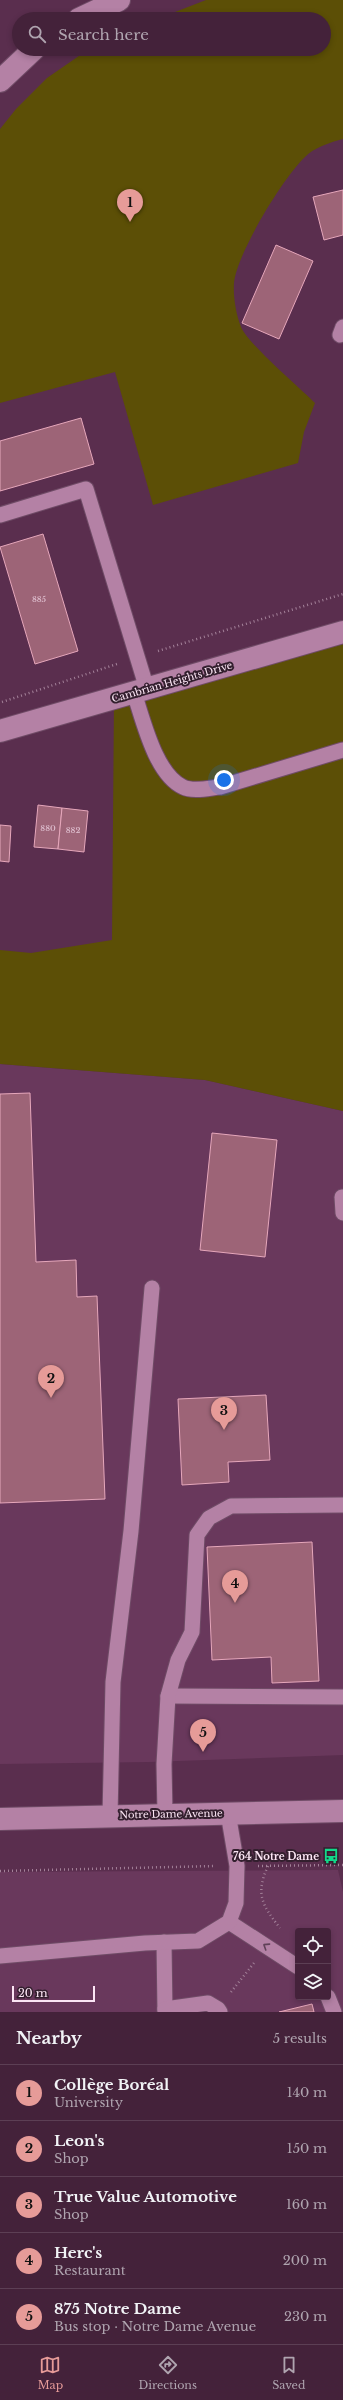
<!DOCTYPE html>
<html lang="en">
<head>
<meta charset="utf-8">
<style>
	body { margin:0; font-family:"Libre Baskerville",serif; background:#4e2f45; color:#f1f3f6 }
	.controls { position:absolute; right:12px; bottom:12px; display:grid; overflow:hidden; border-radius:4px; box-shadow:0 2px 6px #0003 }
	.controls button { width:36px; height:36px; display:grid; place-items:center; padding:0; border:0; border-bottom:1px solid #5c3f54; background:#44223a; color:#f1f3f6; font:20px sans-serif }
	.scale { position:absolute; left:12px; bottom:10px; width:83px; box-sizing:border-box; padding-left:4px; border:2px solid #fce6f5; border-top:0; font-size:11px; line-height:14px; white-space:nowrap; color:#fce6f5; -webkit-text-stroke:3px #331f2e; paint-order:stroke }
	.you { position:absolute; left:224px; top:780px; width:14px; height:14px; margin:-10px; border:3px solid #fff; border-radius:50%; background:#1a73e8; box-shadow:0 0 0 6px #1a73e833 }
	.badge { display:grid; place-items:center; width:26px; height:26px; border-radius:50%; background:#e69b98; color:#111; font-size:13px; font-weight:700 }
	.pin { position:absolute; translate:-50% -33px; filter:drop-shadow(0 1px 2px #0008) }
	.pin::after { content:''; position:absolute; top:21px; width:14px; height:12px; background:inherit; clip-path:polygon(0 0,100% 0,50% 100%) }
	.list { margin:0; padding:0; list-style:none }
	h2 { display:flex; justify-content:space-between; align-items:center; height:52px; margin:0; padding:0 16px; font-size:17px }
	h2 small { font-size:13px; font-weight:400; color:#afa4af }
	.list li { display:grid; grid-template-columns:26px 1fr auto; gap:12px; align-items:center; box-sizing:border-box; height:56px; padding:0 16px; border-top:1px solid #5c3f54 }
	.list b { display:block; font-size:15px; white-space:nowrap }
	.list p { margin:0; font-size:13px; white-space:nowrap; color:#afa4af }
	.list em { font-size:13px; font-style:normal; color:#afa4af }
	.icon { flex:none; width:22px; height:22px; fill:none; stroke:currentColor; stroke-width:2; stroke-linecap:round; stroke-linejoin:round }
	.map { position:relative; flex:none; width:343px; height:2012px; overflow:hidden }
	.search { position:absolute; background:#44223a; box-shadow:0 2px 6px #0003; left:12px; right:12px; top:12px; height:44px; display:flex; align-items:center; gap:10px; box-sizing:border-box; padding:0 14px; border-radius:22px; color:#afa4af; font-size:15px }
	.sheet { height:332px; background:#44223a }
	nav { display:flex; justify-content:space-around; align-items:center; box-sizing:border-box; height:56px; border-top:1px solid #5c3f54; background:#44223a; font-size:11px; color:#afa4af }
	nav a { display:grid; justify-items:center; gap:2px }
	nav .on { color:#e69b98 }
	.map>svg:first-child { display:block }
</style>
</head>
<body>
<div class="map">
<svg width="343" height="2012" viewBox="0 0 343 2012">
	<rect width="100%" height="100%" fill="#5a2e4e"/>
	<g fill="#69385c" fill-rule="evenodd">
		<polygon points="0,1064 205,1080 343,1111 343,1755 149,1762 0,1764"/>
		<path d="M338,1870L343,1892V2012H0V1872ZM298,1931H328V1997H298Z"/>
	</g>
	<g fill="#5c4f06">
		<path d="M206,0H343V139C331,142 313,148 305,157C283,178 237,253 234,283C233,297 236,314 241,327C248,344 300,388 315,403L304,432L298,463L153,505L115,372L0,403V129L16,109L47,78L89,49H324V19H157Z"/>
		<polygon points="343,634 343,1111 205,1080 0,1064 0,950 31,953 112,940 114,700"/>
	</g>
	<g fill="#9d6477" stroke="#e6a7bb">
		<polygon points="343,190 343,235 324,240 313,197"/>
		<polygon points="276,245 313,261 279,339 242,323"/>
		<polygon points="81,418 94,464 0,491 0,441"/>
		<polygon points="43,534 78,651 35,664 0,547"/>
		<polygon points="38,805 62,808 58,849 34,847"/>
		<polygon points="62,808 88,811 84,852 58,849"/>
		<polygon points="0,825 11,826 9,862 0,861"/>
		<polygon points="30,1093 36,1262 76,1260 77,1297 97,1296 105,1499 0,1503 0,1094"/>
		<polygon points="212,1133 277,1140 265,1257 200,1250"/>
		<polygon points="266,1395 270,1460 228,1462 229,1482 182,1485 178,1399"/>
		<polygon points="312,1542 319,1681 272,1683 271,1657 212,1660 207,1547"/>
		<polygon points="312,2004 314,2012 279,2012"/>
	</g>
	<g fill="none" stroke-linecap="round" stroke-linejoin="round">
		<defs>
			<g id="lane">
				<polyline points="340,335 343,327"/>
				<polyline points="0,515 86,489 147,689"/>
				<path d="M134,693C143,719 155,774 183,787C193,792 209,788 220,787L343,750"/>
				<polyline points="342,1197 343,1213"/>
				<polyline points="168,1696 343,1697"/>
				<polyline points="165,1814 164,1764 168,1696 178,1660 192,1632 197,1535 209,1518 231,1506 343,1505"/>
				<polyline points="110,1816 113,1682 131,1531 152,1288"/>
				<polyline points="229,1922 298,1967"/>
				<polyline points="164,1942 165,2012"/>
				<polyline points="0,1956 145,1943 198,1941 229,1922 236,1903 237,1866 228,1813"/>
				<polyline points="328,1997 334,2012"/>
				<polyline points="165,2009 208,2003 218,2009 220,2012"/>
			</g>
			<g id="street">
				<polyline points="79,19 119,0"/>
				<polyline points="0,81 34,49"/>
			</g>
			<g id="secondary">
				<polyline points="0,731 343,632"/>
				<polyline points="0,1819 343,1811"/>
			</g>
		</defs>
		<use href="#lane" stroke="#6f4b66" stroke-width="17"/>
		<use href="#street" stroke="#6f4b66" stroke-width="24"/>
		<use href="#secondary" stroke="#6f4b66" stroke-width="24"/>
		<g stroke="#a38199" stroke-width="2.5" stroke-dasharray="1 3" stroke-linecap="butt">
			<polyline points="158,651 343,594"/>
			<polyline points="2,702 117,664"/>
			<polyline points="258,1866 343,1865"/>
			<path d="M268,1866C255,1894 262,1905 280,1928"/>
			<polyline points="0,1871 215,1866"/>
			<polyline points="231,1992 254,1963"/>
		</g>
		<use href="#lane" stroke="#b481a5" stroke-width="15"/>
		<use href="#street" stroke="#b481a5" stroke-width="22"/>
		<use href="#secondary" stroke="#b481a5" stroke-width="22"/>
	</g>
	<defs><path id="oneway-chevron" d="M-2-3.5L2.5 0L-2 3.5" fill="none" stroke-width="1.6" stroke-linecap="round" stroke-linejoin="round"/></defs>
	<use stroke="#604158" href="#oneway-chevron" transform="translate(266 1946) rotate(-147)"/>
	<defs>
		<symbol id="bus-bare" viewBox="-9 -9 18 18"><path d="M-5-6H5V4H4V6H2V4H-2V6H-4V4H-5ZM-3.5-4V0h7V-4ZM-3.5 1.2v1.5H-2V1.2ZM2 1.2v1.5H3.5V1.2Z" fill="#12d98a" stroke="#331f2e" stroke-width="2.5" paint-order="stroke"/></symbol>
	</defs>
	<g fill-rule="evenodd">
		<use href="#bus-bare" x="320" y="1845" width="22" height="22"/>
	</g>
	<g text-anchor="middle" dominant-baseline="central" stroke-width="4" stroke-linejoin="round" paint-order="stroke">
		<g font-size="8" fill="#e4c6d6">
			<text x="39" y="599">885</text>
			<text x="48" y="828">880</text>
			<text x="73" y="830">882</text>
		</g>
		<g font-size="10" fill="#fce6f5" stroke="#331f2e">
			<text transform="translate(172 682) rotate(-16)">Cambrian Heights Drive</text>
			<text transform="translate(171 1814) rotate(-1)">Notre Dame Avenue</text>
		</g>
		<g font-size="10" font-weight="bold" fill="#fce6f5" stroke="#331f2e" text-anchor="end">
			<text x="319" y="1856">764 Notre Dame</text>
		</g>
	</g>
</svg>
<div class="controls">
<button><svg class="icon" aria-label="locate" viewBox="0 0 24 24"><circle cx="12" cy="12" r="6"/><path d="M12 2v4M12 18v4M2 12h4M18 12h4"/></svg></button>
<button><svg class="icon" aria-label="layers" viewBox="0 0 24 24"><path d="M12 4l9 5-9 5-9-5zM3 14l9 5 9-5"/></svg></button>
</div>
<div class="scale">20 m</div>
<div class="you"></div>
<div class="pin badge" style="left:130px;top:222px">1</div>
<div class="pin badge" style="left:51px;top:1398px">2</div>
<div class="pin badge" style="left:224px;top:1430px">3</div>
<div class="pin badge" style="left:235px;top:1603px">4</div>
<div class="pin badge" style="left:203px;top:1752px">5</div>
<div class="search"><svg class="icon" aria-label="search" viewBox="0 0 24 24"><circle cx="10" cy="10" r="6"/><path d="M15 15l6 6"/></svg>Search here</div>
</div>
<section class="sheet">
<h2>Nearby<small>5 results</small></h2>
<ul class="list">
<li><span class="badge">1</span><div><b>Collège Boréal</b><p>University</p></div><em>140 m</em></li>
<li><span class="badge">2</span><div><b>Leon's</b><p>Shop</p></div><em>150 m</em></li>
<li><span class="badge">3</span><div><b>True Value Automotive</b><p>Shop</p></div><em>160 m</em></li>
<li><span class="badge">4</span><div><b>Herc's</b><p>Restaurant</p></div><em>200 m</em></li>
<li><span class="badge">5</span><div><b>875 Notre Dame</b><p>Bus stop · Notre Dame Avenue</p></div><em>230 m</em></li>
</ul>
</section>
<nav>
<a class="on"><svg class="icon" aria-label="map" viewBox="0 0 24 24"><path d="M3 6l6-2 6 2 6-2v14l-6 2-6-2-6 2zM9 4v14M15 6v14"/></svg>Map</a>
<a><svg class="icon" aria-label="directions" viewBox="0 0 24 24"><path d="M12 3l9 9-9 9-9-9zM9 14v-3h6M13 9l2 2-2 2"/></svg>Directions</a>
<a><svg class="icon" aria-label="saved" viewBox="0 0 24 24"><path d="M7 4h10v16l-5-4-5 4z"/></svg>Saved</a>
</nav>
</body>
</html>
